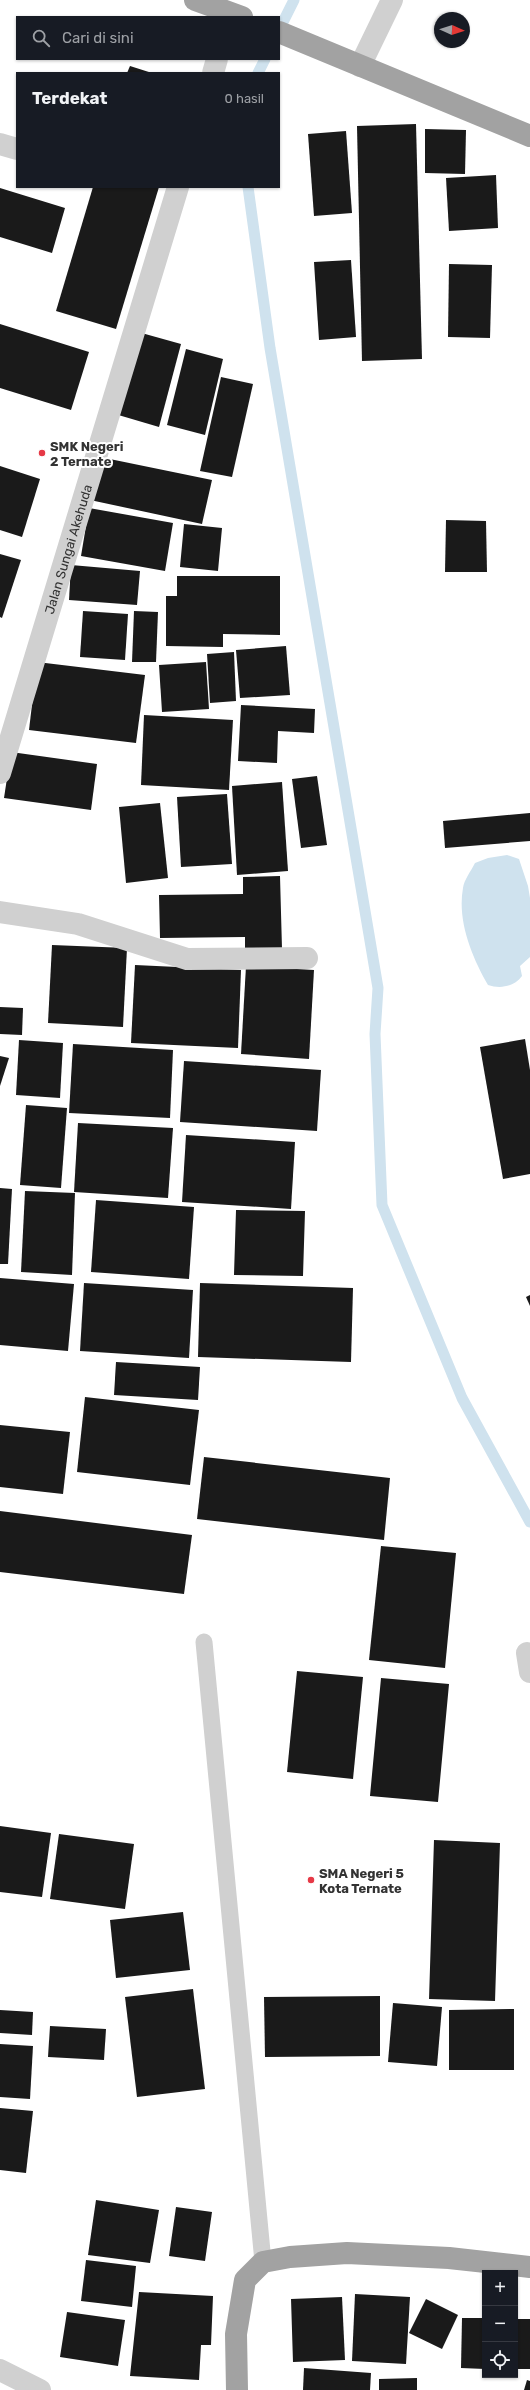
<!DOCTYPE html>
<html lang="id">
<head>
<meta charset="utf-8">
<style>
	body { margin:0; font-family:Rubik,sans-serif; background:#242831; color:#f1f3f6 }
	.controls { position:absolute; right:12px; bottom:12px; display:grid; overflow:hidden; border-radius:0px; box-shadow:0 1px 3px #0004 }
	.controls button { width:36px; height:36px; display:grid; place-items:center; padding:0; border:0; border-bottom:1px solid #363941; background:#171b24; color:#f1f3f6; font:20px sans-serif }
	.compass { position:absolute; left:434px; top:12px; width:36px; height:36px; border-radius:50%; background:#171b24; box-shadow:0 1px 3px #0004; rotate:93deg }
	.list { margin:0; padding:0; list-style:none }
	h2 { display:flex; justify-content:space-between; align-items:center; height:52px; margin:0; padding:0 16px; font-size:17px }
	h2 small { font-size:13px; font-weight:400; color:#9ea1a6 }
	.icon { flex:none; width:22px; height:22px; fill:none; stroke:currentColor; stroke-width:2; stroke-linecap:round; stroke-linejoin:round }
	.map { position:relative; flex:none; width:530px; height:2390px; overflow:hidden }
	.search { position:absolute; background:#171b24; box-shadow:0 1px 3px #0004; left:16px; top:16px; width:264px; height:44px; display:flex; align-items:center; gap:10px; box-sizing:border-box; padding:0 14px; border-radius:0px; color:#9ea1a6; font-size:15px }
	.panel { position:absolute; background:#171b24; box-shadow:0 1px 3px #0004; left:16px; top:72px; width:264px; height:116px; border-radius:0px }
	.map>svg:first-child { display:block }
</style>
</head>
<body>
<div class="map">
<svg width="530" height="2390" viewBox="0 0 530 2390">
	<rect width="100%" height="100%" fill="#fff"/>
	<path fill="#cfe2ee" d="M507,855L519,859L528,886L530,898V957L520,966L522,976C514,987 500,989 488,985C472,957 457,921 463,888C464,880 471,871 475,863L488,858Z"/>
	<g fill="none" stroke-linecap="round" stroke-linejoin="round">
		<g stroke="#cfe2ee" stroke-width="11">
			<polyline points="279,30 294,0"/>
			<polyline points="258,73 265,59"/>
			<polyline points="248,187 270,348 378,988 375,1034 382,1205 462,1398 530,1522"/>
		</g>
	</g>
	<g fill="#1a1a1a">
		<polygon points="130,66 152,73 127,73"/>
		<polygon points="416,124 422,359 362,361 357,126"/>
		<polygon points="425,129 466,130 465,174 425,173"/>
		<polygon points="346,131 352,213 314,216 308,134"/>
		<polygon points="496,175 498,228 449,231 446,178"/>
		<polygon points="93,187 159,187 116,329 56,311"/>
		<polygon points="0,188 65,208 52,253 0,237"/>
		<polygon points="351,260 356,337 319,340 314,262"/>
		<polygon points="449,264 492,265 490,338 448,337"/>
		<polygon points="0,324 89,352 71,410 0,388"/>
		<polygon points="138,332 181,344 159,427 115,414"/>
		<polygon points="186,349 223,359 205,435 167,425"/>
		<polygon points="221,377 253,384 232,477 200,471"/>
		<polygon points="100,457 212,480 202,524 90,500"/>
		<polygon points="0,466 40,479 22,537 0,530"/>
		<polygon points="89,508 173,523 165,571 81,556"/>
		<polygon points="446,520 486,521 487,572 445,572"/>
		<polygon points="184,524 222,528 218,571 180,567"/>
		<polygon points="0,554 21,560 2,618 0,617"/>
		<polygon points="71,565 140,571 137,605 69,600"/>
		<polygon points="177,576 280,576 280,635 223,634 223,647 166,646 166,596 177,596"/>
		<polygon points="83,611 128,614 125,660 80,657"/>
		<polygon points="134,611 158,612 156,662 132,662"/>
		<polygon points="286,646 290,695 240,698 236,650"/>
		<polygon points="234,652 236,701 210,703 207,654"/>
		<polygon points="37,662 145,675 136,743 29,730"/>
		<polygon points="206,662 209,709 162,712 159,665"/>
		<polygon points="241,705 315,709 314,733 278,731 277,763 238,761"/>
		<polygon points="144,715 233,720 229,790 141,785"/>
		<polygon points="11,752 97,764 91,810 4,798"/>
		<polygon points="317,776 327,845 301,848 292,779"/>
		<polygon points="282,782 288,871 237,875 232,786"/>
		<polygon points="227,794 232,864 181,867 177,797"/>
		<polygon points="160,803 168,878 126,883 119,807"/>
		<polygon points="530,813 530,841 445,848 443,821"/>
		<polygon points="280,876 282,949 245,950 245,937 160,938 159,895 243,894 243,877"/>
		<polygon points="52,945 127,948 123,1027 48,1023"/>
		<polygon points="135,965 241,970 238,1048 131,1043"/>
		<polygon points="246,966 314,970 309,1059 241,1054"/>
		<polygon points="0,1007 23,1008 22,1035 0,1034"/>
		<polygon points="525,1039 530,1070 530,1174 503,1179 480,1047"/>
		<polygon points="19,1040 63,1043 60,1098 16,1095"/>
		<polygon points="73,1044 173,1050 170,1118 69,1113"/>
		<polygon points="0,1056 9,1058 0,1086"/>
		<polygon points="184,1061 321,1070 317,1131 180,1122"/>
		<polygon points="26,1105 67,1108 61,1188 20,1185"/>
		<polygon points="78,1123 173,1128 168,1198 74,1192"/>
		<polygon points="186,1135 295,1142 291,1209 182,1202"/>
		<polygon points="0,1188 12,1189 8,1264 0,1264"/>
		<polygon points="25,1191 75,1193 72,1275 21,1272"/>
		<polygon points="96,1200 194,1207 189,1279 91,1272"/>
		<polygon points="236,1210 305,1211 303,1276 234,1275"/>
		<polygon points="0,1278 74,1284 68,1351 0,1345"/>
		<polygon points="84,1283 193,1290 189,1358 80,1351"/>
		<polygon points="200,1283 353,1288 351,1362 198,1357"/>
		<polygon points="530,1295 530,1306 526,1297"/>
		<polygon points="116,1362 200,1367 198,1400 114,1395"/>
		<polygon points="85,1397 199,1410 190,1485 77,1472"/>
		<polygon points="0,1425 70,1432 63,1494 0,1487"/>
		<polygon points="204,1457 390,1478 384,1540 197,1519"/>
		<polygon points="0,1511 192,1535 184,1594 0,1572"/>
		<polygon points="381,1546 456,1553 445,1668 369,1660"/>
		<polygon points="297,1671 363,1677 353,1779 287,1772"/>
		<polygon points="381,1678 449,1684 438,1802 370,1796"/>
		<polygon points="0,1826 51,1833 42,1897 0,1892"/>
		<polygon points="59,1834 134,1844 125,1909 50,1899"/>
		<polygon points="434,1840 500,1843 495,2001 429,1999"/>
		<polygon points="183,1912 190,1970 116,1978 110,1920"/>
		<polygon points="193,1989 205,2089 137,2097 125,1997"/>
		<polygon points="380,1996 380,2056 265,2057 264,1997"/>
		<polygon points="393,2003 442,2007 437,2066 388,2062"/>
		<polygon points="514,2009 514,2070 449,2070 449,2010"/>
		<polygon points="0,2010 33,2012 32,2035 0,2033"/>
		<polygon points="50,2026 106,2029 104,2060 48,2057"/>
		<polygon points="0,2044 33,2046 30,2099 0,2097"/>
		<polygon points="0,2108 33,2111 26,2173 0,2170"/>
		<polygon points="96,2200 159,2210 150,2263 88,2255"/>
		<polygon points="176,2207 212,2212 205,2261 169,2256"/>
		<polygon points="86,2260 136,2266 132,2307 81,2301"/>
		<polygon points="139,2292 213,2296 211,2345 201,2345 199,2380 130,2376"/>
		<polygon points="355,2294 410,2297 406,2364 352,2361"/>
		<polygon points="342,2297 345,2360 293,2362 291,2299"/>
		<polygon points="426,2299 458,2315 442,2349 409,2333"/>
		<polygon points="67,2312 125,2320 118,2366 60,2357"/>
		<polygon points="462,2318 485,2318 485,2369 461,2368"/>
		<rect x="515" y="2319" width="15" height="50"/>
		<polygon points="304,2368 371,2373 370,2390 303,2390"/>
		<polygon points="417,2378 417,2390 379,2390 379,2379"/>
		<polygon points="527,2380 530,2381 530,2390 524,2390"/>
	</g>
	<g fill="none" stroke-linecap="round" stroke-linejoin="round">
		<polyline stroke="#d0d0d0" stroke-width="17" points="204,1642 263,2262"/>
		<g stroke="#d0d0d0" stroke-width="22">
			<polyline points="213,73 217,59"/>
			<polyline points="0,144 17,149"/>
			<path id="s1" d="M0,773L178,187"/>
			<polyline points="0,912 78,924 187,959 307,958"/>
			<polyline points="527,1653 530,1672"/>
			<polyline points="0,2370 40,2390"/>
		</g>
		<polyline stroke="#d0d0d0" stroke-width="22" points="360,66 392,0"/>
		<g stroke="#a2a2a2" stroke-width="22">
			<polyline points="195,0 242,17"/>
			<polyline points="279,32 530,136"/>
			<polyline points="237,2390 236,2334 245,2280 263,2262 290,2257 347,2253 449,2258 530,2267"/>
		</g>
	</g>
	<g fill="#e63946" stroke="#fff" stroke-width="1.5">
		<circle cx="42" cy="453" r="4"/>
		<circle cx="311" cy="1880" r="4"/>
	</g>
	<g text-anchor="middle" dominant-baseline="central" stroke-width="4" stroke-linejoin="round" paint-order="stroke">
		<g font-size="13" font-weight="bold" fill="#333" stroke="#fff" text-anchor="start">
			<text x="50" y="446">SMK Negeri<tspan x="50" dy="15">2 Ternate</tspan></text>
			<text x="319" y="1873">SMA Negeri 5<tspan x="319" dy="15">Kota Ternate</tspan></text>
		</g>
		<g font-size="13" fill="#333" stroke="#fff">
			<text stroke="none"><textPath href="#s1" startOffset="234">Jalan Sungai Akehuda</textPath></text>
		</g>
	</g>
</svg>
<div class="controls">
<button>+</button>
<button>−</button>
<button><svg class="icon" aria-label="locate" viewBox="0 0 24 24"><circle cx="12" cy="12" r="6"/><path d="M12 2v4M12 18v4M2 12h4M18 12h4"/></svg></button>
</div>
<svg class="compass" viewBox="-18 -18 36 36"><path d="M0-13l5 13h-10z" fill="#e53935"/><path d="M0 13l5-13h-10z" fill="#9ea1a6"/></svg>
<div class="search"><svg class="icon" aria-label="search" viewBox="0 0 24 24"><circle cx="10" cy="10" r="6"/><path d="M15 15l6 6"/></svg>Cari di sini</div>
<section class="panel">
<h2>Terdekat<small>0 hasil</small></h2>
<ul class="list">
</ul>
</section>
</div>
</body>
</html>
